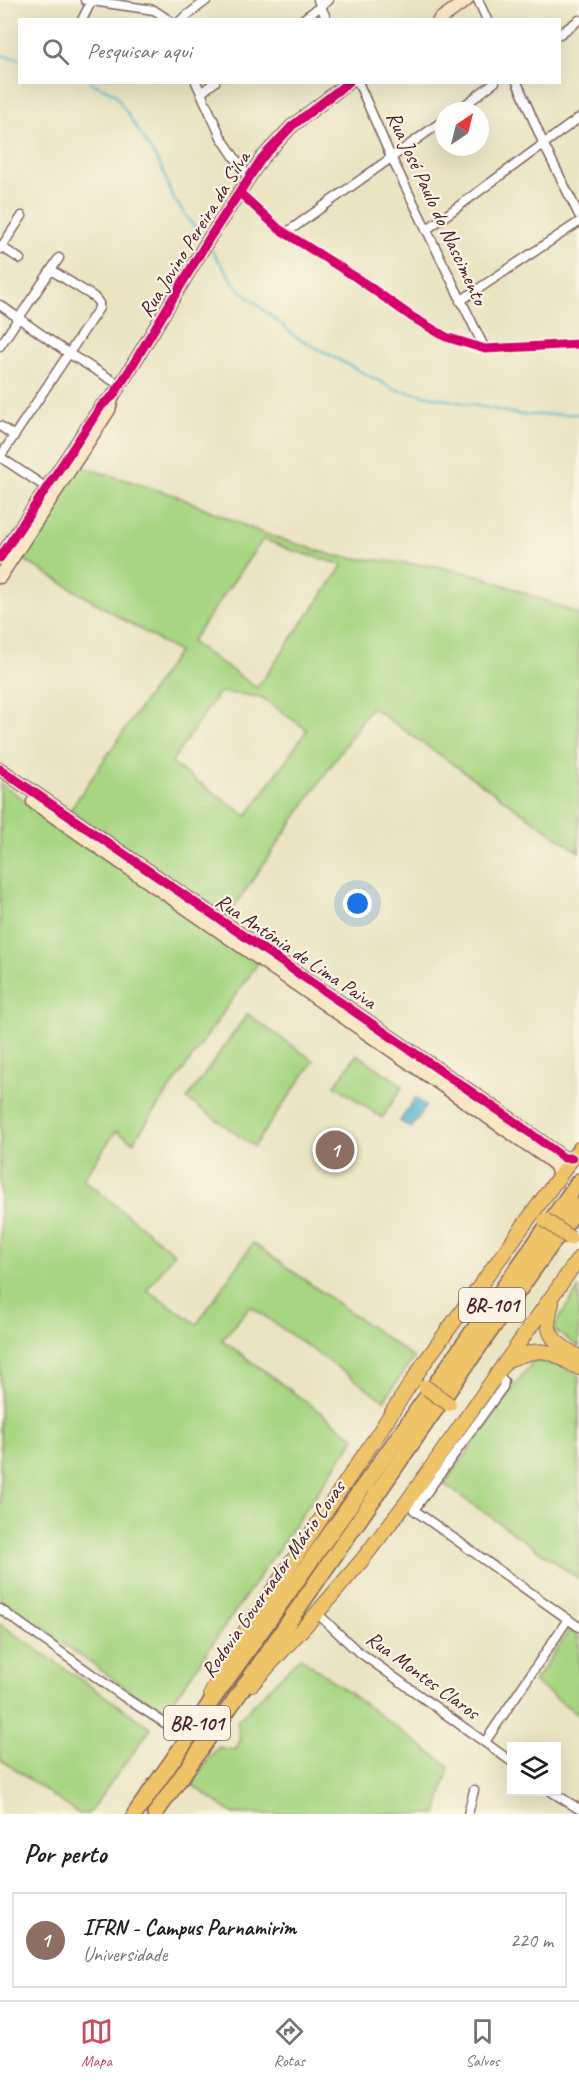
<!DOCTYPE html>
<html lang="pt">
<head>
<meta charset="utf-8">
<style>
	body { margin:0; font-family:Caveat,sans-serif; background:#f6f6f6; color:#202124 }
	.controls { position:absolute; right:18px; bottom:18px; display:grid; overflow:hidden; border-radius:0px; box-shadow:0 6px 24px #0002 }
	.controls button { width:54px; height:54px; display:grid; place-items:center; padding:0; border:0; border-bottom:2px solid #e0e0e0; background:#fff; color:#202124; font:30px sans-serif }
	.compass { position:absolute; left:435px; top:102px; width:54px; height:54px; border-radius:50%; background:#fff; box-shadow:0 6px 24px #0002; rotate:35deg }
	.you { position:absolute; left:358px; top:904px; width:21px; height:21px; margin:-15px; border:4px solid #fff; border-radius:50%; background:#1a73e8; box-shadow:0 0 0 9px #1a73e833 }
	.badge { display:grid; place-items:center; width:39px; height:39px; border-radius:50%; background:#d1495b; color:#fff; font-size:20px; font-weight:700 }
	.pin { position:absolute; translate:-50% -50%; border:3px solid #fff; box-shadow:0 2px 6px #0006 }
	.list { margin:0; padding:0; list-style:none }
	h2 { display:flex; justify-content:space-between; align-items:center; height:78px; margin:0; padding:0 24px; font-size:26px }
	h2 small { font-size:20px; font-weight:400; color:#757577 }
	.list li { display:grid; grid-template-columns:39px 1fr auto; gap:18px; align-items:center; box-sizing:border-box; height:96px; margin:0 12px 12px; padding:0 12px; border:2px solid #e0e0e0; border-radius:0px }
	.list b { display:block; font-size:22px; white-space:nowrap }
	.list p { margin:0; font-size:20px; white-space:nowrap; color:#757577 }
	.list em { font-size:20px; font-style:normal; color:#757577 }
	.icon { flex:none; width:33px; height:33px; fill:none; stroke:currentColor; stroke-width:2; stroke-linecap:round; stroke-linejoin:round }
	.map { position:relative; flex:none; width:579px; height:1814px; overflow:hidden }
	.search { position:absolute; background:#fff; box-shadow:0 6px 24px #0002; left:18px; right:18px; top:18px; height:66px; display:flex; align-items:center; gap:15px; box-sizing:border-box; padding:0 21px; border-radius:0px; color:#757577; font-size:22px }
	.sheet { height:186px; background:#fff }
	nav { display:flex; justify-content:space-around; align-items:center; box-sizing:border-box; height:84px; border-top:2px solid #e0e0e0; background:#fff; font-size:16px; color:#757577 }
	nav a { display:grid; justify-items:center; gap:3px }
	nav .on { color:#d1495b }
	.map>svg:first-child { display:block }
</style>
</head>
<body>
<div class="map">
<svg width="579" height="1814" viewBox="0 0 579 1814">
	<rect width="100%" height="100%" fill="#fcf5e5"/>
	<filter id="ink" filterUnits="userSpaceOnUse"><feTurbulence type="fractalNoise" baseFrequency=".0167" numOctaves="2"/><feDisplacementMap in="SourceGraphic" scale="12" xChannelSelector="R" yChannelSelector="G"/><feConvolveMatrix kernelMatrix="1 2 1 2 8 2 1 2 1" color-interpolation-filters="sRGB"/></filter>
	<filter id="wash" filterUnits="userSpaceOnUse"><feTurbulence type="fractalNoise" baseFrequency=".008" numOctaves="4" result="noise"/><feDisplacementMap in="SourceGraphic" scale="24" xChannelSelector="R" yChannelSelector="G"/><feGaussianBlur stdDeviation="1.35" result="paint"/><feColorMatrix in="noise" values="0 0 0 0 0 0 0 0 0 0 0 0 0 0 0 0 0 1.4 0 .05"/><feComposite in="paint" operator="in"/></filter>
	<g filter="url(#wash)">
		<rect width="100%" height="100%" fill="#eae4c3"/>
		<g fill="#a7d582" stroke="#787a56" stroke-width="1.5" fill-rule="evenodd">
			<path d="M79,466L174,495L262,533L335,556L435,566L481,576L579,614V852L371,707L228,916L70,810L178,652L19,557ZM263,539L291,550L343,565L257,688L191,642ZM219,692L261,697L307,730L247,816L171,763Z"/>
			<polygon points="0,783 258,963 133,1142 116,1131 83,1179 174,1253 147,1290 197,1324 253,1243 414,1358 384,1400 250,1306 222,1340 355,1438 164,1714 0,1600"/>
			<polygon points="247,1014 314,1061 254,1146 187,1099"/>
			<polygon points="357,1054 403,1086 382,1118 335,1085"/>
			<polygon points="579,1288 579,1347 552,1329"/>
			<polygon points="533,1361 557,1364 579,1376 579,1579 444,1484"/>
			<polygon points="0,1624 151,1728 88,1814 79,1814 0,1759"/>
			<polygon points="570,1629 579,1636 579,1715 534,1682"/>
			<polygon points="300,1657 449,1766 437,1814 234,1814 191,1784 217,1747 235,1750 240,1741 237,1721"/>
		</g>
		<polygon fill="#51b6cf" stroke="#4e6a7d" stroke-width="1.5" points="415,1098 426,1106 411,1128 400,1121"/>
		<g fill="none" stroke-linecap="round" stroke-linejoin="round">
			<g stroke="#51b6cf" stroke-width="2">
				<polyline points="0,55 20,59"/>
				<polyline points="90,82 115,94 162,168 173,198 203,239"/>
				<polyline points="210,248 238,288 296,337 394,389 522,415 579,414"/>
			</g>
		</g>
	</g>
	<g filter="url(#ink)">
		<g fill="none" stroke-linecap="round" stroke-linejoin="round">
			<defs>
				<g id="street">
					<polyline points="85,0 154,10 169,20"/>
					<polyline points="318,0 327,20"/>
					<polyline points="478,0 487,20"/>
					<polyline points="82,20 92,0"/>
					<polyline points="181,20 207,0"/>
					<polyline points="302,20 329,0"/>
					<polyline points="560,34 579,20"/>
					<polyline points="196,82 221,137 249,179"/>
					<polyline points="358,82 391,157 485,349"/>
					<polyline points="517,82 544,145 579,215"/>
					<polyline points="201,93 215,82"/>
					<polyline points="457,111 495,82"/>
					<polyline points="240,193 279,229 357,278 412,317 446,337 485,349 579,344"/>
					<polyline points="426,230 579,118"/>
					<polyline points="286,233 444,120"/>
					<polyline points="0,246 20,259"/>
					<polyline points="0,249 22,216"/>
					<polyline points="460,301 579,222"/>
					<polyline points="0,305 68,353 120,385"/>
					<polyline points="0,346 59,258"/>
					<polyline points="0,426 14,436"/>
					<polyline points="0,457 99,308 99,303 94,297 51,270"/>
					<polyline points="0,457 50,490"/>
					<polyline points="497,1376 504,1381 503,1387 414,1510 579,1627"/>
					<polyline points="0,1609 124,1697 188,1738"/>
					<polyline points="317,1613 355,1649 512,1762"/>
					<polyline points="485,1742 568,1619"/>
					<polyline points="552,1792 579,1809"/>
					<polyline points="468,1814 474,1790"/>
				</g>
				<g id="secondary">
					<polyline points="439,20 467,0"/>
					<polyline points="0,558 102,405 113,396 129,371 210,237 262,158 292,126 349,82"/>
					<polyline points="0,577 109,410 113,396"/>
					<polyline points="0,769 511,1119 564,1158 572,1158"/>
					<polyline points="33,802 548,1159 556,1166 559,1177"/>
				</g>
				<g id="primary">
					<path d="M552,1303C542,1334 553,1342 579,1357"/>
					<path d="M508,1360C545,1346 545,1349 579,1368"/>
					<polyline points="252,1684 317,1613 362,1560 406,1503 579,1258"/>
					<polyline points="211,1694 234,1648 376,1437 424,1363 579,1149"/>
				</g>
				<g id="highway">
					<polyline points="135,1814 188,1738 206,1709 579,1181"/>
					<path d="M155,1814C298,1612 434,1406 579,1206"/>
				</g>
			</defs>
			<use href="#street" stroke="#826460" stroke-width="11"/>
			<use href="#secondary" stroke="#826460" stroke-width="15"/>
			<use href="#primary" stroke="#826460" stroke-width="16"/>
			<use href="#highway" stroke="#826460" stroke-width="18"/>
			<use href="#street" stroke="#fff" stroke-width="8"/>
			<use href="#secondary" stroke="#f9e7c3" stroke-width="12"/>
			<use href="#primary" stroke="#efc469" stroke-width="14"/>
			<use href="#highway" stroke="#efc469" stroke-width="15"/>
			<defs>
				<g id="primary-bridge">
					<polyline points="545,1220 570,1238"/>
					<polyline points="425,1387 449,1404"/>
				</g>
			</defs>
			<use href="#primary-bridge" stroke="#826460" stroke-width="16" stroke-linecap="butt"/>
			<use href="#primary-bridge" stroke="#efc469" stroke-width="14"/>
			<defs>
				<g id="cycleway">
					<polyline points="240,193 279,229 357,278 412,317 446,337 485,349 579,344"/>
					<polyline points="0,558 102,405 113,396 129,371 210,237 262,158 292,126 349,82"/>
					<polyline points="0,769 511,1119 564,1158 572,1158"/>
				</g>
			</defs>
			<use href="#cycleway" stroke="#fcf5e5" stroke-width="13"/>
			<use href="#cycleway" stroke="#d6006c" stroke-width="9"/>
		</g>
	</g>
	<g text-anchor="middle" dominant-baseline="central" stroke-width="4.5" stroke-linejoin="round" paint-order="stroke">
		<g fill="#fcf5e5" stroke="#7f5f63" stroke-width="1.5">
			<rect x="459" y="1288" width="66" height="34" rx="4.5"/>
			<rect x="164" y="1706" width="66" height="34" rx="4.5"/>
		</g>
		<g font-size="20" font-weight="bold" fill="#4a1f2b">
			<text x="492" y="1305">BR-101</text>
			<text x="197" y="1723">BR-101</text>
		</g>
		<g font-size="21" fill="#4a1f2b" stroke="#fcf5e5">
			<text transform="translate(437 208) rotate(65)">Rua José Paulo do Nascimento</text>
			<text transform="translate(194 234) rotate(-58)">Rua Jovino Pereira da Silva</text>
			<text transform="translate(296 951) rotate(34)">Rua Antônia de Lima Paiva</text>
			<text transform="translate(273 1579) rotate(-55)">Rodovia Governador Mário Covas</text>
			<text transform="translate(423 1675) rotate(36)">Rua Montes Claros</text>
		</g>
	</g>
</svg>
<div class="controls">
<button><svg class="icon" aria-label="layers" viewBox="0 0 24 24"><path d="M12 4l9 5-9 5-9-5zM3 14l9 5 9-5"/></svg></button>
</div>
<svg class="compass" viewBox="-18 -18 36 36"><path d="M0-13l5 13h-10z" fill="#e53935"/><path d="M0 13l5-13h-10z" fill="#757577"/></svg>
<div class="you"></div>
<div class="pin badge" style="left:335px;top:1150px;background:#8d6e63">1</div>
<div class="search"><svg class="icon" aria-label="search" viewBox="0 0 24 24"><circle cx="10" cy="10" r="6"/><path d="M15 15l6 6"/></svg>Pesquisar aqui</div>
</div>
<section class="sheet">
<h2>Por perto<small></small></h2>
<ul class="list">
<li><span class="badge" style="background:#8d6e63">1</span><div><b>IFRN - Campus Parnamirim</b><p>Universidade</p></div><em>220 m</em></li>
</ul>
</section>
<nav>
<a class="on"><svg class="icon" aria-label="map" viewBox="0 0 24 24"><path d="M3 6l6-2 6 2 6-2v14l-6 2-6-2-6 2zM9 4v14M15 6v14"/></svg>Mapa</a>
<a><svg class="icon" aria-label="directions" viewBox="0 0 24 24"><path d="M12 3l9 9-9 9-9-9zM9 14v-3h6M13 9l2 2-2 2"/></svg>Rotas</a>
<a><svg class="icon" aria-label="saved" viewBox="0 0 24 24"><path d="M7 4h10v16l-5-4-5 4z"/></svg>Salvos</a>
</nav>
</body>
</html>
